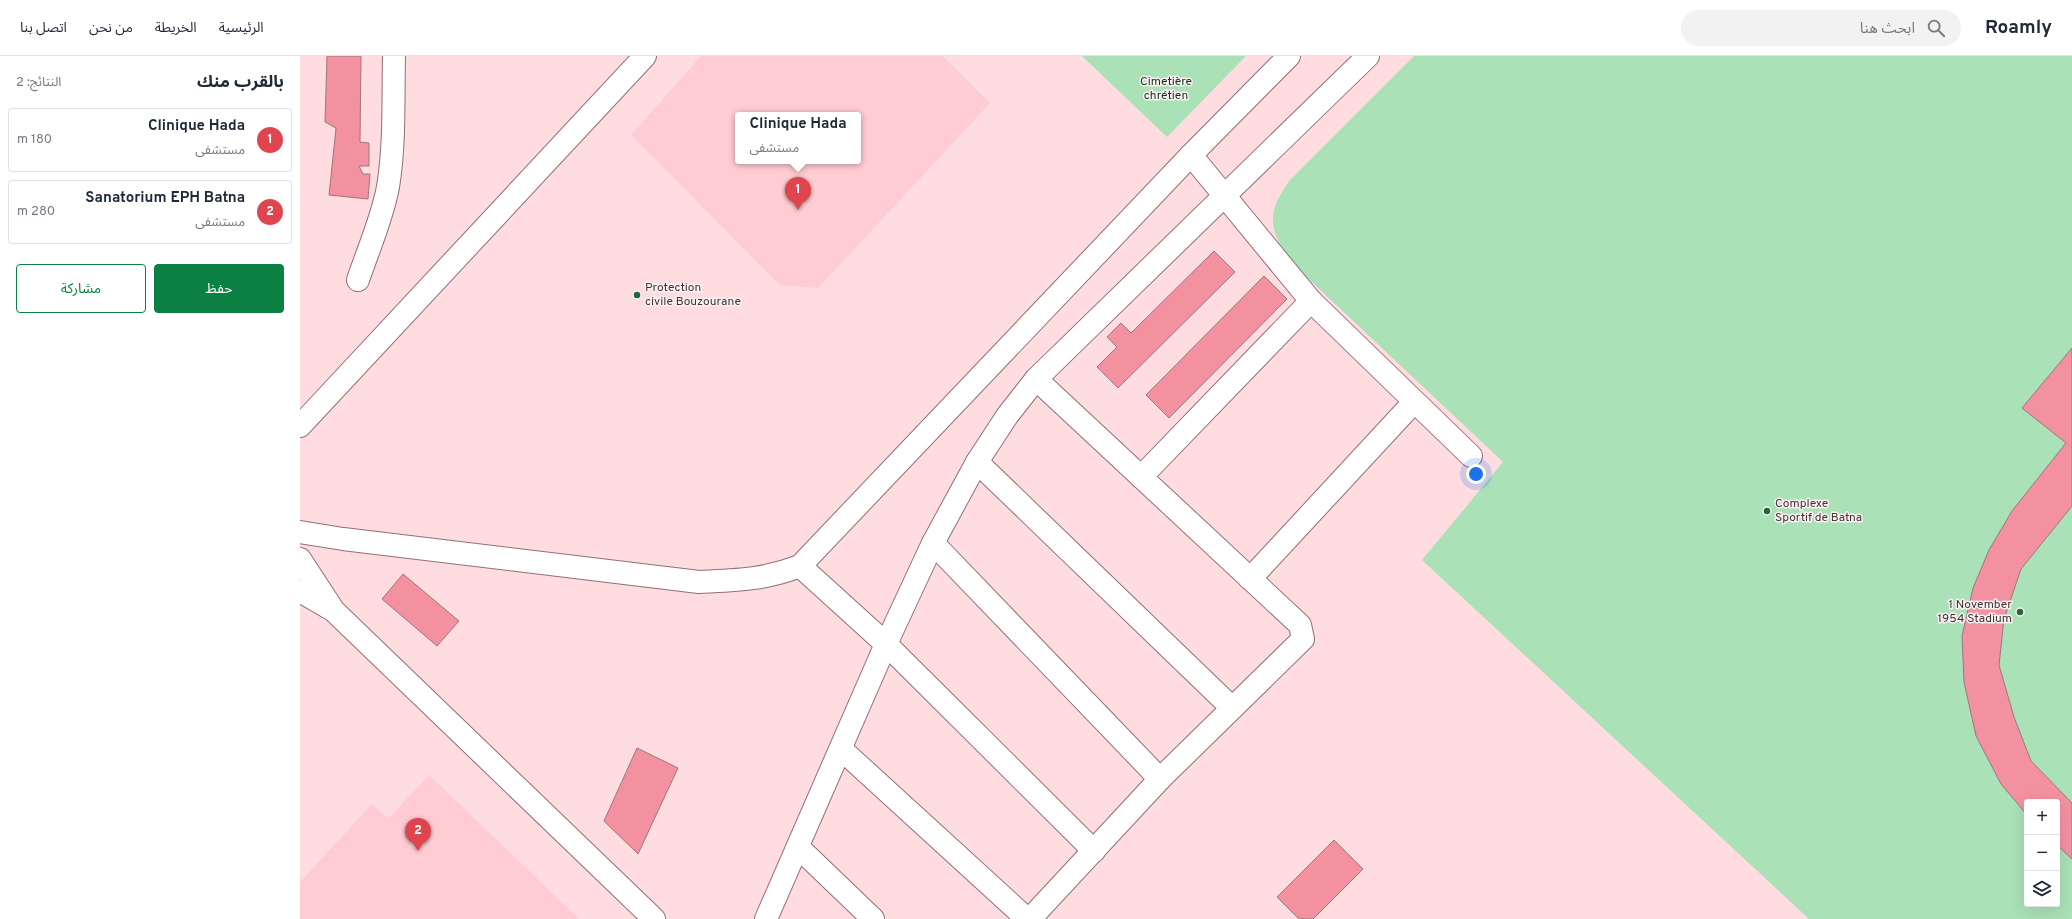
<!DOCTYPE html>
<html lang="ar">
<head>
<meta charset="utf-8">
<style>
	body { margin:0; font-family:Overpass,"Noto Sans Arabic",sans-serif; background:#f2f2f3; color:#1f2937; direction:rtl }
	.controls { position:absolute; right:12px; bottom:12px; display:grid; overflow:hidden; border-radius:4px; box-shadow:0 4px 16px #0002 }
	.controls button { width:36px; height:36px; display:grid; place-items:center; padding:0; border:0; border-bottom:1px solid #e0e1e3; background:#fff; color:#1f2937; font:20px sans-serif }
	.you { position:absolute; left:1176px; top:418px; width:14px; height:14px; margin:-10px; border:3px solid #fff; border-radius:50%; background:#1a73e8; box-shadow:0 0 0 6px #1a73e833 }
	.badge { display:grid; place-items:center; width:26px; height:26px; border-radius:50%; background:#0b8043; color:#fff; font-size:13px; font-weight:700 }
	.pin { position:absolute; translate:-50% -33px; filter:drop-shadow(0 1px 2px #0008) }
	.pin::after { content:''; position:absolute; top:21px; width:14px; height:12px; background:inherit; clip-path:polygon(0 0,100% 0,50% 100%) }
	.popup { position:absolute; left:435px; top:56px; width:126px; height:52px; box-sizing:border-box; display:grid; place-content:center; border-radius:4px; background:#fff; filter:drop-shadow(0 1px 3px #0005); font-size:13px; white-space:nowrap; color:#747a83 }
	.popup b { font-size:15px; color:#1f2937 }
	.popup::after { content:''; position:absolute; left:50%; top:100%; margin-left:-8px; border:8px solid transparent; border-top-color:#fff }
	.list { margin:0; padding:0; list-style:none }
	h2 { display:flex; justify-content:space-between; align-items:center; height:52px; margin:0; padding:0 16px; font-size:17px }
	h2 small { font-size:13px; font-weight:400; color:#747a83 }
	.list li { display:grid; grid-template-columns:26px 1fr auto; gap:12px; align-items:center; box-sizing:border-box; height:64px; margin:0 8px 8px; padding:0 8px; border:1px solid #e0e1e3; border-radius:4px }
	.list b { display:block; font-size:15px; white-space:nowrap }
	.list p { margin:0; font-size:13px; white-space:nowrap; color:#747a83 }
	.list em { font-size:13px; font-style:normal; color:#747a83 }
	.actions { display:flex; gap:8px; padding:12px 16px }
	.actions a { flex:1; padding:9px 0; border:1px solid #0b8043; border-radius:4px; text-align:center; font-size:14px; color:#0b8043 }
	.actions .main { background:#0b8043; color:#fff }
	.icon { flex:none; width:22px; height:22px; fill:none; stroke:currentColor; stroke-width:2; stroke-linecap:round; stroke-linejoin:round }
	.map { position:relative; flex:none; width:1772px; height:863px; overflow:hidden; direction:ltr }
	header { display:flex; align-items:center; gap:24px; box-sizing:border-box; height:56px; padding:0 20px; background:#fff; border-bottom:1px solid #e0e1e3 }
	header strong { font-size:19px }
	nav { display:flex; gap:22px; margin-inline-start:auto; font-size:14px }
	.search { width:280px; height:36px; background:#f2f2f3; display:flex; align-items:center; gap:10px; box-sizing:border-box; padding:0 14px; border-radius:22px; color:#747a83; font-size:15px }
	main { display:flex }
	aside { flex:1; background:#fff }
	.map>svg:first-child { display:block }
</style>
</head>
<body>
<header>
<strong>Roamly</strong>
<div class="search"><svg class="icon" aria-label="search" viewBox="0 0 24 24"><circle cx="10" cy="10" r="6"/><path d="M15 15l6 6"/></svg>ابحث هنا</div>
<nav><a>الرئيسية</a><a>الخريطة</a><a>من نحن</a><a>اتصل بنا</a></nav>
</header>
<main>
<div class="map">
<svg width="1772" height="863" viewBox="0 0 1772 863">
	<rect width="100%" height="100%" fill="#ffdce0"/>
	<g fill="#feccd2" fill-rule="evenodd">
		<path d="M401,0H642L690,47L518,232L480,229L331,79ZM438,59H558V105H438Z"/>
		<polygon points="129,719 279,863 0,863 0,826 72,748 88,763"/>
	</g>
	<g fill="#abe1b7" fill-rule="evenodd">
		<polygon points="782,0 946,0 867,81"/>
		<path d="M1114,0H1772V863H1509L1122,504L1203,406L998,213C984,195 967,176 975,151C978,142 984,133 989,125ZM1727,746H1757V848H1727Z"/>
	</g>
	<g fill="#f391a1" stroke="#9d777c">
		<polygon points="27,0 61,0 60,86 69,87 69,110 59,110 63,118 70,118 68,143 29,139 36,72 25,66"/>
		<polygon points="914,195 935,216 818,332 797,311 817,291 807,281 821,267 831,277"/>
		<polygon points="964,220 987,243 869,362 846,339"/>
		<polygon points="1772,292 1772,450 1721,513 1704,563 1699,609 1714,661 1731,705 1772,747 1772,803 1757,789 1757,746 1727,746 1727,759 1701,728 1676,680 1664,626 1662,580 1673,532 1689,494 1712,455 1766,387 1722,352"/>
		<polygon points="103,518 159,565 137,590 82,543"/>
		<polygon points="337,692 378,712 338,798 304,765"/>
		<polygon points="1034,784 1063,813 1013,863 999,863 977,841"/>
	</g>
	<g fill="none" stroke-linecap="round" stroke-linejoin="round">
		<defs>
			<g id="street">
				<polyline points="891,99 1011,245 1171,400"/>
				<path d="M58,224C68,194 82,163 88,131C95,88 93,43 94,0"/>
				<polyline points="0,370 345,0"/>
				<polyline points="677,406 931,651"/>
				<polyline points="841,421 1011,245"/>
				<polyline points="633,487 860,723"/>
				<polyline points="500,510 586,588 794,795"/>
				<polyline points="950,523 1114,346"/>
				<polyline points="541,693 727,863"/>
				<polyline points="498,791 573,863"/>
				<polyline points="730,863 860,723 1003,583 1000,569 736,323"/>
			</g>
			<g id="secondary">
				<path d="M0,476L43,483L399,526C437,524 464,524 500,510L891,99L989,0"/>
				<polyline points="0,503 34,555 354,863"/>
				<polyline points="0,535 29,552"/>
				<polyline points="466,863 586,588 633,487 677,406 707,360 736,323 1068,0"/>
			</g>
		</defs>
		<use href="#street" stroke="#936e73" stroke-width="24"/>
		<use href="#secondary" stroke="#936e73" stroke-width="24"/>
		<use href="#street" stroke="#fff" stroke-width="22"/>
		<use href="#secondary" stroke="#fff" stroke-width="22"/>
	</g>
	<g fill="#1e6a39" stroke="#faf1f2" stroke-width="1.5">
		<circle cx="337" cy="239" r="4"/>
		<circle cx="1467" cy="455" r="4"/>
		<circle cx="1720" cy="556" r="4"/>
	</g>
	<g text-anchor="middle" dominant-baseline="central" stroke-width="3" stroke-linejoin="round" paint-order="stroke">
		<g font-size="12" fill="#0f331a" stroke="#faf1f2">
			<text x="866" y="26">Cimetière<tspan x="866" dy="14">chrétien</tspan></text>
		</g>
		<g font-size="12" fill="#433335" stroke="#faf1f2" text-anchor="start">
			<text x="345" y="232">Protection<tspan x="345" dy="14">civile Bouzourane</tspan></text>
			<text x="1475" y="448">Complexe<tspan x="1475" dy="14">Sportif de Batna</tspan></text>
			<text x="1712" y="549" text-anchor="end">1 November<tspan x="1712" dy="14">1954 Stadium</tspan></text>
		</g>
	</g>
</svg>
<div class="controls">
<button>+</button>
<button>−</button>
<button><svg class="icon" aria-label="layers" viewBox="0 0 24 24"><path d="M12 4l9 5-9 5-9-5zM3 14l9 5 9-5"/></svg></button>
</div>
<div class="you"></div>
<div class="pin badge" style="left:498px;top:154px;background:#e0444e">1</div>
<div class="popup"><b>Clinique Hada</b>مستشفى</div>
<div class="pin badge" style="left:118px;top:795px;background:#e0444e">2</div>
</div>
<aside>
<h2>بالقرب منك<small>النتائج: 2</small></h2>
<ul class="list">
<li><span class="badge" style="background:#e0444e">1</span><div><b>Clinique Hada</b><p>مستشفى</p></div><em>180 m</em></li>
<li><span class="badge" style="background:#e0444e">2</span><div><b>Sanatorium EPH Batna</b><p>مستشفى</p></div><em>280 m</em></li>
</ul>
<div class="actions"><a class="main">حفظ</a><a>مشاركة</a></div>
</aside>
</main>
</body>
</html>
